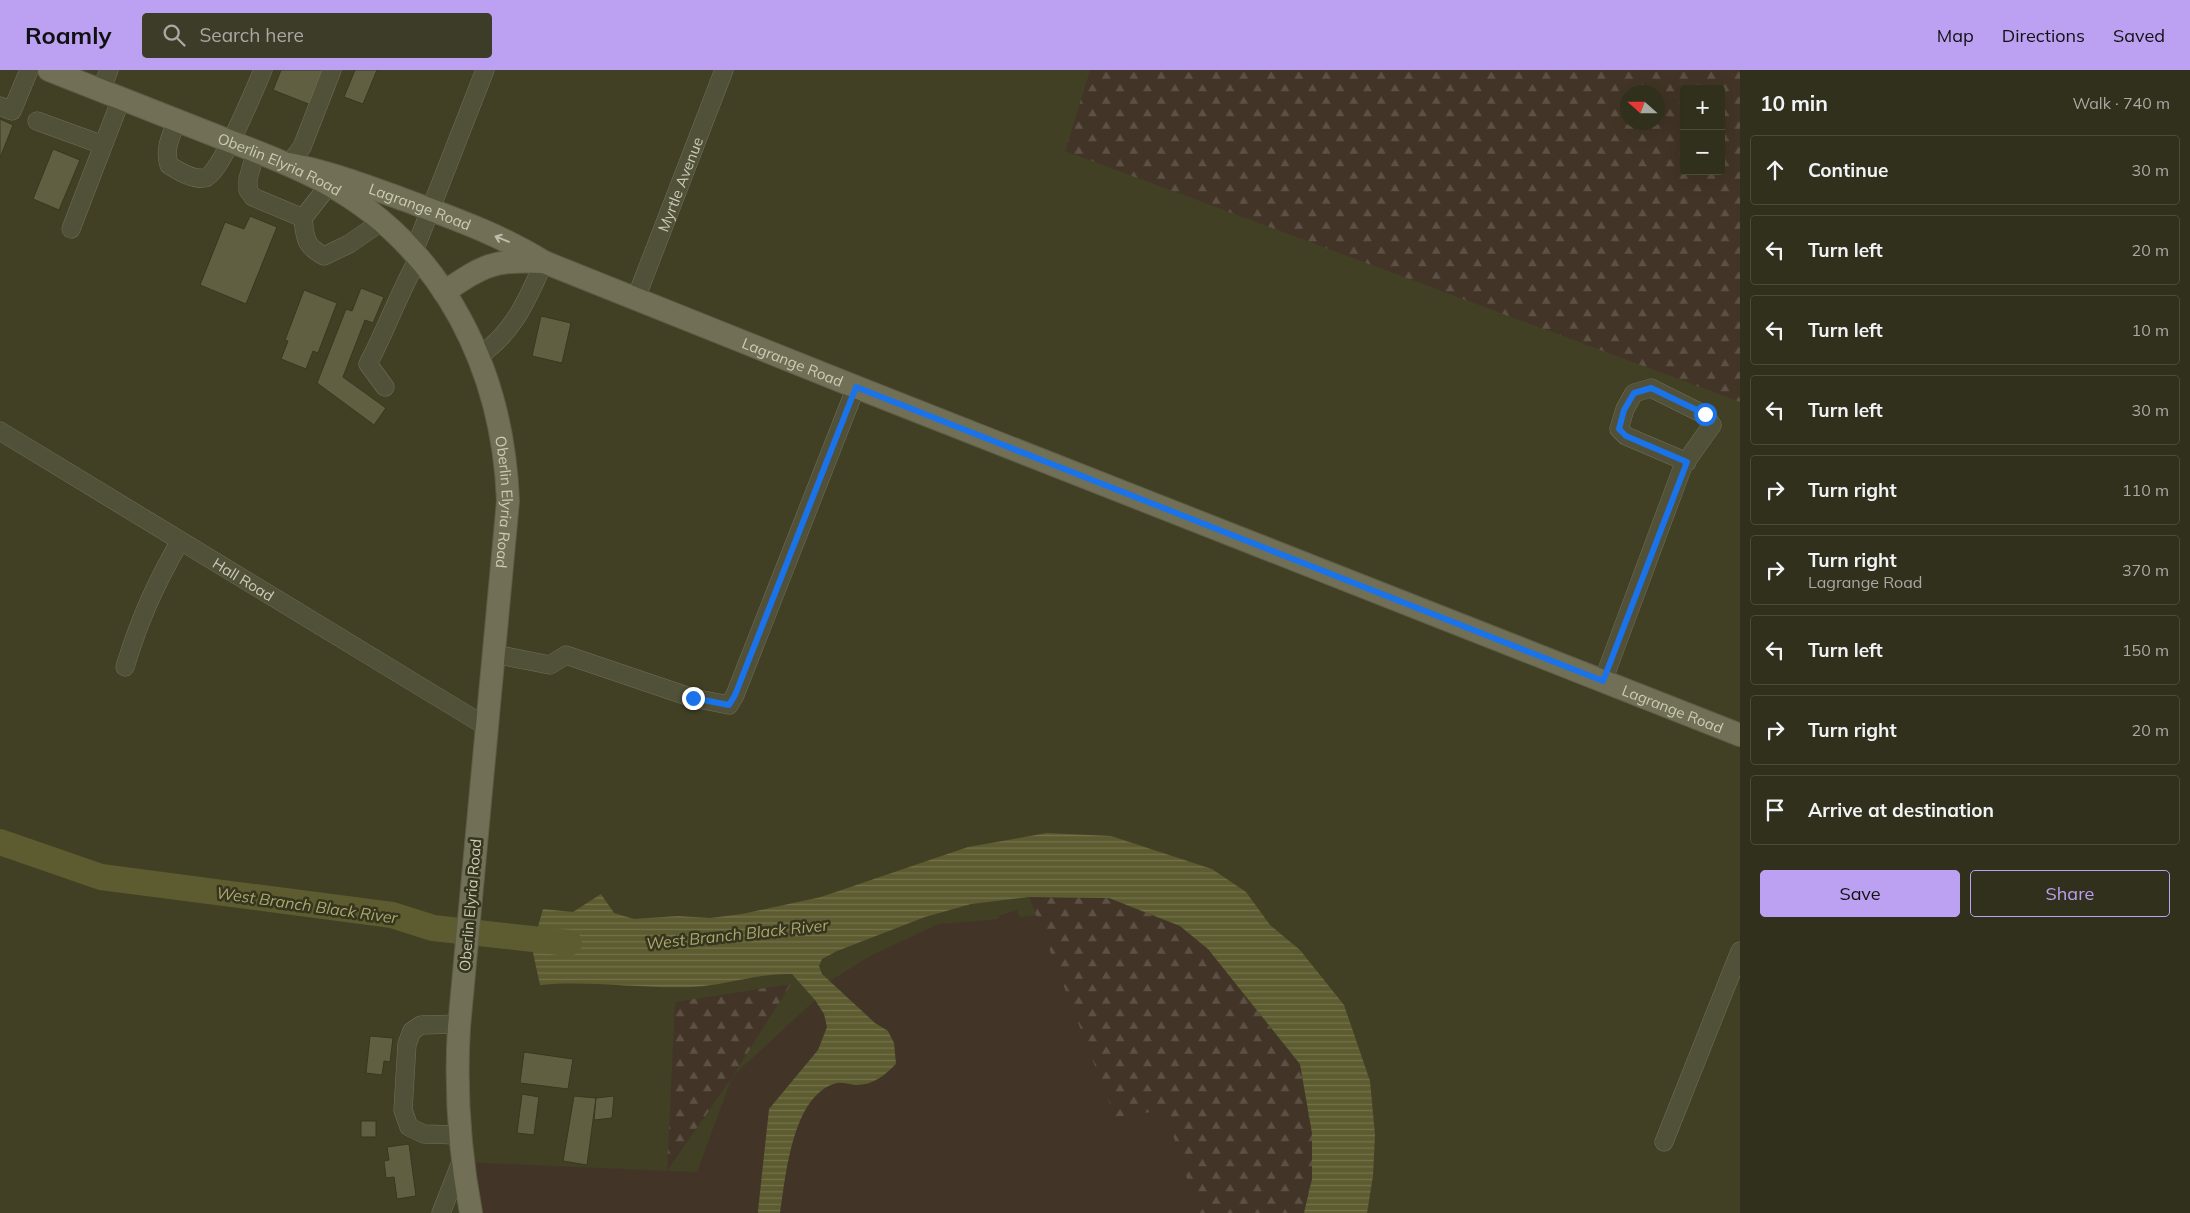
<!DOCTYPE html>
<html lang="en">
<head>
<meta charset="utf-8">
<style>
	body { margin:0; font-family:Mulish,sans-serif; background:#3d3c29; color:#f1f3f6 }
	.controls { position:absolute; right:15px; top:15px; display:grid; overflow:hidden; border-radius:5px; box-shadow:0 5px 20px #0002 }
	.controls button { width:45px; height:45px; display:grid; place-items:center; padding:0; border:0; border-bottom:1px solid #4c4b3b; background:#31301c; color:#f1f3f6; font:25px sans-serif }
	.compass { position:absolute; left:1620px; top:15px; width:45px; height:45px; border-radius:50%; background:#31301c; box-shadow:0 5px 20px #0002; rotate:291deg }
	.stop { position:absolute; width:15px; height:15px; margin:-11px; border:4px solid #1a73e8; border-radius:50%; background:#fff }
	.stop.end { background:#1a73e8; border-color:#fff; box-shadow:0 1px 5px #0008 }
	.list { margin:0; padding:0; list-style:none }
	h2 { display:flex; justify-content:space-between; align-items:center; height:65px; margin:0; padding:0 20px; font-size:21px }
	h2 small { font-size:16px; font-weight:400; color:#a8a9a3 }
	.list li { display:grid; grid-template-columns:32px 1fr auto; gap:15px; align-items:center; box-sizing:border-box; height:70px; margin:0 10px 10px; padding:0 10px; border:1px solid #4c4b3b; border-radius:5px }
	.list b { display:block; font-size:19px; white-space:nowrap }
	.list p { margin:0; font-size:16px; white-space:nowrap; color:#a8a9a3 }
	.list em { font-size:16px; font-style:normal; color:#a8a9a3 }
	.actions { display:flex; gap:10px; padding:15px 20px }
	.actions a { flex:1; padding:11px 0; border:1px solid #bca0f2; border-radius:5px; text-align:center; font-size:18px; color:#bca0f2 }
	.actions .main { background:#bca0f2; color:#111 }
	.icon { flex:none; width:28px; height:28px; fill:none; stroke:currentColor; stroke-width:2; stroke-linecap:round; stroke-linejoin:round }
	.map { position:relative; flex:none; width:1740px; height:1143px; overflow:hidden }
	header { display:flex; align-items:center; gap:30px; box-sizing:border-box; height:70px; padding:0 25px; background:#bca0f2; color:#111 }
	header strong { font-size:24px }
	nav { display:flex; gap:28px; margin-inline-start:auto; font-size:18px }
	.search { width:350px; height:45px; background:#3d3c29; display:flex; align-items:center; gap:12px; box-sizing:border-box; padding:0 18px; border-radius:5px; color:#a8a9a3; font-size:19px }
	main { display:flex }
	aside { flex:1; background:#31301c }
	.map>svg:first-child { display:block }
</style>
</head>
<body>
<header>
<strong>Roamly</strong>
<div class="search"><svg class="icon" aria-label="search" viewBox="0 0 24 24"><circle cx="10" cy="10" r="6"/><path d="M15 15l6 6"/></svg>Search here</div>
<nav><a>Map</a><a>Directions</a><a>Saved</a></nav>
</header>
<main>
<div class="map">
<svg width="1740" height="1143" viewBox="0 0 1740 1143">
	<defs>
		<pattern id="forest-firs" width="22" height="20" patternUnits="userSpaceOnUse" patternTransform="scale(1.25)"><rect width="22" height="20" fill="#423527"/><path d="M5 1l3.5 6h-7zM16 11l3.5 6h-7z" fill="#5c5144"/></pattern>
		<pattern id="water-rules" width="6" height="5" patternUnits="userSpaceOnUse" patternTransform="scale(1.25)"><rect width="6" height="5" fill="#5d5c30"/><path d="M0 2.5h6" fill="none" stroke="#73724c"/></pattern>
	</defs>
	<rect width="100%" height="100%" fill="#414025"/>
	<polygon fill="#423527" points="1017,840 1020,847 1091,841 1203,1143 471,1143 461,1092 697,1102 732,1007 815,930 830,911 870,886 938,854 999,849 998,846"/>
	<g fill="url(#forest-firs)" fill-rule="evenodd">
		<path d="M1090,0H1740V332L1065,81ZM1684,19H1721V101H1684ZM1628,22H1658V52H1628Z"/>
		<polygon points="1029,827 1109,828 1180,856 1208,879 1300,995 1312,1063 1312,1109 1304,1143 1198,1143 1165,1040 1115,1047"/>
		<polygon points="791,914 733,1006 667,1101 675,932"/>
	</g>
	<path fill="url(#water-rules)" d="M1047,763L1111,766L1212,799L1246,822L1270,855L1300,880L1344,935L1370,1011L1375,1065L1373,1106L1367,1143H1304L1312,1109V1063L1300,994L1208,879L1180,856L1109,828L1029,827L971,834L925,847L837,881L822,889L819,896L822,904L875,953L888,961L894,973L896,994C884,1006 873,1015 856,1015C851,1015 843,1012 837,1013C792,1024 786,1106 780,1143H758V1141L769,1039L818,980L827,957L824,944L815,930L792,904C759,903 727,915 693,917C642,919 591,910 540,915L532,878L543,839L573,842L601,824L614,843L634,849L678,846L710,848L742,844L821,827L968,777Z"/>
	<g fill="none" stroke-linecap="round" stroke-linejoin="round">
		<polyline stroke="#5d5c30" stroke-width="26" points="0,772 101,807 392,845 433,858 569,873"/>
	</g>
	<g fill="#605f41" stroke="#383720">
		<polygon points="281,0 325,0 311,35 273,20"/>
		<polygon points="355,0 377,0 363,34 344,27"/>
		<polygon points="0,49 13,55 0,88"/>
		<polygon points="53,79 80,90 59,140 33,129"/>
		<polygon points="250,146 277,157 246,234 200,215 225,152 244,159"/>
		<polygon points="361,218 384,227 373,253 365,250 343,307 386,338 374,355 317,313 346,239 352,241"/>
		<polygon points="304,220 337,233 318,283 313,281 306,299 281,289 288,271 285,270"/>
		<polygon points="541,246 571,253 562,293 532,286"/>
		<polygon points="370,966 393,968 390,992 384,991 382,1005 366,1003"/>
		<polygon points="524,982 573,989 568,1019 520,1013"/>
		<polygon points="522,1024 539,1027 534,1065 517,1063"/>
		<polygon points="574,1026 596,1028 587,1095 563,1091"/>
		<polygon points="614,1026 612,1048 594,1050 596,1028"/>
		<rect x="361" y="1051" width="15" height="16"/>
		<polygon points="409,1074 416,1126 397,1129 394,1107 386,1108 384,1091 389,1090 387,1077"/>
	</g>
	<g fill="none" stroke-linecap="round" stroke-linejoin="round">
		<defs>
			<g id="minor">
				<polyline points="101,20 109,0"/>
				<polyline points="0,36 12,41 29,0"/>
				<path d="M177,50C171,66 164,78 169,95C178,101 193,110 205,108C220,105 255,18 263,0"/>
				<polyline points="37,51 103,75"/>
				<polyline points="256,81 248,109 248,120 253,127 303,148"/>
				<polyline points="289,94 302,77 332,0"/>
				<path d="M329,115L303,148C305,168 305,176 324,186L349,174L381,152"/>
				<polyline points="71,159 121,29"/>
				<polyline points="413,184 485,0"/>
				<path id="s1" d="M636,228L724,0"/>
				<path d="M479,286C514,262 527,230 544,192"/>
				<path d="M385,317L368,294C386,260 399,223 418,189"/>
				<path id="s2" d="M0,361L487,657"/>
				<polyline points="494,584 550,595 566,585 693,628 729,635 735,625 856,317"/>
				<path d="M125,597C140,548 155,515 180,471"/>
				<polyline points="1603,611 1683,396 1712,355 1705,345 1651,318 1634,323 1625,339 1619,359 1626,366 1687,392"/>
				<polyline points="458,1065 424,1064 409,1057 403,1040 407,974 412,961 421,955 459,954"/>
				<polyline points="1664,1072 1740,881"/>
				<polyline points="441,1143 461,1092"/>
			</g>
			<g id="major">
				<path id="s3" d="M49,0C104,22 159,43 214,65C252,80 291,94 328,114C445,179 503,301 508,431L459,957C455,1022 459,1079 471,1143"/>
				<path id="s4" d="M289,94C330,102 366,116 405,130C453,148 501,165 544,192L856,317L1740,665"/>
				<path d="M444,222C484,195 494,189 544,192"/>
			</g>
		</defs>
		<use href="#minor" stroke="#71705a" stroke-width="19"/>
		<use href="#major" stroke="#5d5c46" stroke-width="24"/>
		<use href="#minor" stroke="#515039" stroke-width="18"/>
		<use href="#major" stroke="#717057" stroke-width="22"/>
	</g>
	<defs><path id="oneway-shaft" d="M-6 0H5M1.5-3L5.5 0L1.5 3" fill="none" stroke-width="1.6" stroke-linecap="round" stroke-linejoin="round" transform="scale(1.25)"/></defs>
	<use stroke="#bebda8" href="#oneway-shaft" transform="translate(502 169) rotate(-158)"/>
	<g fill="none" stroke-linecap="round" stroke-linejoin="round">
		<polyline stroke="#1a73e8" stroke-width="6" points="693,628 729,635 735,625 856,317 1603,611 1687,392 1626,366 1619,359 1624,340 1634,323 1651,318 1705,344"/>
	</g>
	<g text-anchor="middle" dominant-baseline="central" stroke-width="5" stroke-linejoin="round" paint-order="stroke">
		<g font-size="15" fill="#cbcbb6" stroke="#36351e">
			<text stroke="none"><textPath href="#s3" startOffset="249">Oberlin Elyria Road</textPath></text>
			<text stroke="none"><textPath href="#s1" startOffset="122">Myrtle Avenue</textPath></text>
			<text stroke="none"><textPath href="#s4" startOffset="138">Lagrange Road</textPath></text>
			<text stroke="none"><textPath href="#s4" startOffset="542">Lagrange Road</textPath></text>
			<text stroke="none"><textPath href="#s3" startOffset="684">Oberlin Elyria Road</textPath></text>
			<text stroke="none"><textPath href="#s2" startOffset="285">Hall Road</textPath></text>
			<text stroke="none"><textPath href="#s4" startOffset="1488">Lagrange Road</textPath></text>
			<text transform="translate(470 835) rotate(-85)">Oberlin Elyria Road</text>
		</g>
		<g font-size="16" font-style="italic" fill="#aaa86f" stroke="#36351e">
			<text transform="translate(307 835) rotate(8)">West Branch Black River</text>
			<text transform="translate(737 864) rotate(-6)">West Branch Black River</text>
		</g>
	</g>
</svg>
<div class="controls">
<button>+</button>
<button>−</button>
</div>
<svg class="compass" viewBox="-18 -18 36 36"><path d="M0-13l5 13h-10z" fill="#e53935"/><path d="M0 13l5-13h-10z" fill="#a8a9a3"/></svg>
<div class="stop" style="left:1705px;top:344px"></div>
<div class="stop end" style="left:693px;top:628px"></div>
</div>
<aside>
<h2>10 min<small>Walk · 740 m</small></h2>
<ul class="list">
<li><svg class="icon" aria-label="ahead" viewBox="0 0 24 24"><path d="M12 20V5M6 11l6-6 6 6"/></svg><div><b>Continue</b></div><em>30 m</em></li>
<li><svg class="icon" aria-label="left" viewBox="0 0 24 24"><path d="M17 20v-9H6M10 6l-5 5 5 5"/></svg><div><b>Turn left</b></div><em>20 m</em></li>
<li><svg class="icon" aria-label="left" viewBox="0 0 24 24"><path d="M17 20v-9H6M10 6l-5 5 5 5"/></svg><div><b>Turn left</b></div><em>10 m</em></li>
<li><svg class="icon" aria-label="left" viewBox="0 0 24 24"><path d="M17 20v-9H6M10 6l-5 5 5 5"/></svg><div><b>Turn left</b></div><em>30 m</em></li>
<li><svg class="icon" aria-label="right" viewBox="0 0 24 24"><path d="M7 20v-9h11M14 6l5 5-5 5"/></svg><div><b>Turn right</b></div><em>110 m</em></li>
<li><svg class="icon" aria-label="right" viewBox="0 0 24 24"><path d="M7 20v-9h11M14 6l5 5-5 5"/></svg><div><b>Turn right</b><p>Lagrange Road</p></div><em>370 m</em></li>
<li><svg class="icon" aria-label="left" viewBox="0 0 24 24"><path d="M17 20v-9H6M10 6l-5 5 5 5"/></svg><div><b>Turn left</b></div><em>150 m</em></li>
<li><svg class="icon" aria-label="right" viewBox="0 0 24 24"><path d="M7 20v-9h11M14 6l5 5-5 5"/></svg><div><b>Turn right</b></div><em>20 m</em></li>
<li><svg class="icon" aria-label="arrive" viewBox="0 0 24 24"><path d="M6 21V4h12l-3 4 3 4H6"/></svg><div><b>Arrive at destination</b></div></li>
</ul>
<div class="actions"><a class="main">Save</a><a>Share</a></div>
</aside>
</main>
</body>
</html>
